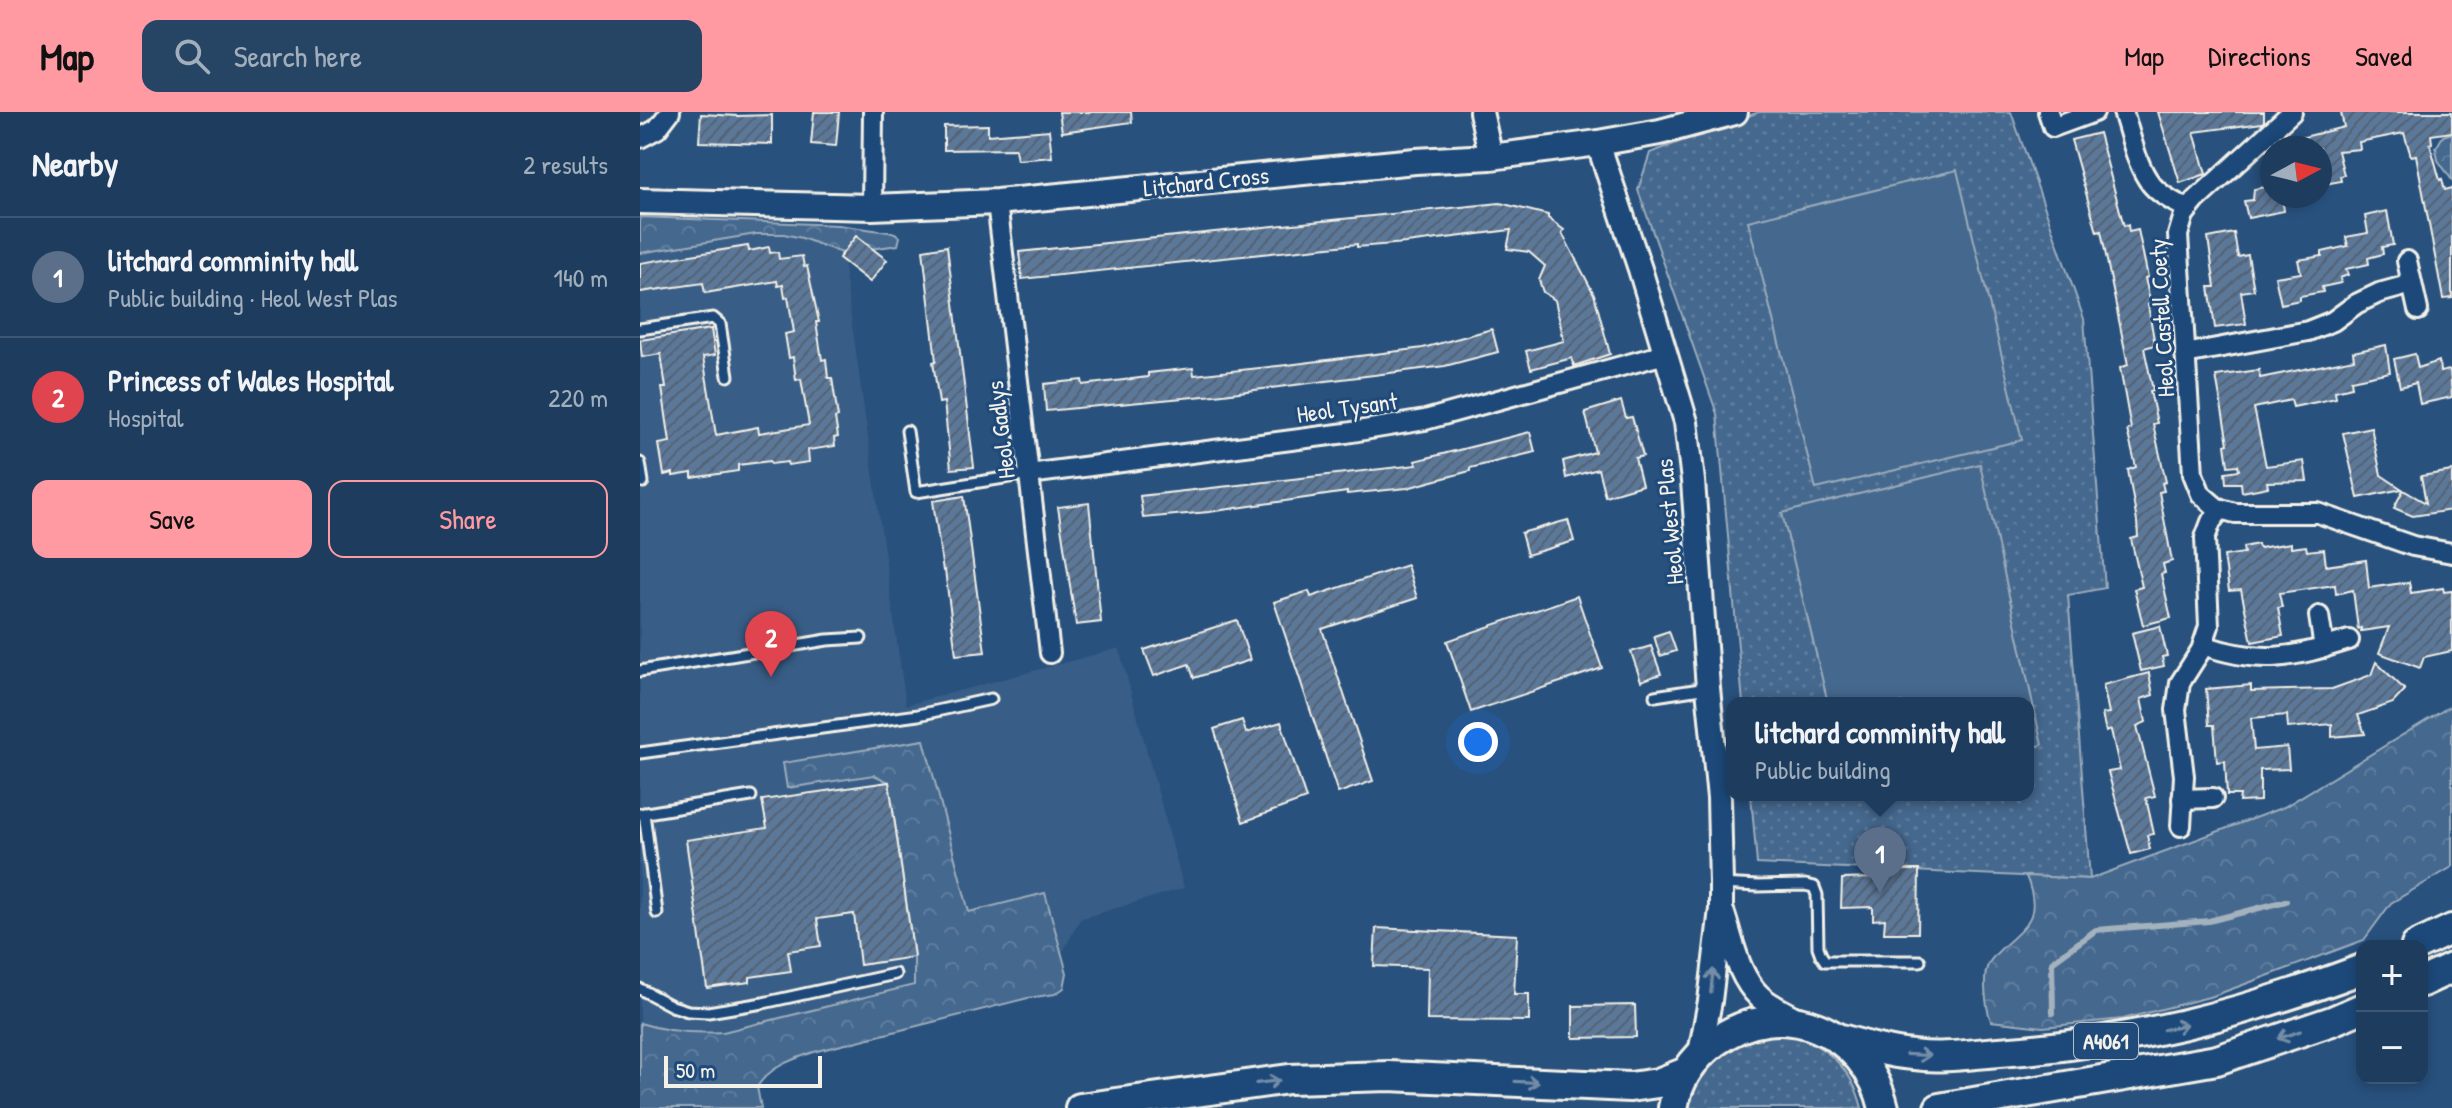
<!DOCTYPE html>
<html lang="en">
<head>
<meta charset="utf-8">
<style>
	body { margin:0; font-family:"Patrick Hand",sans-serif; background:#264464; color:#f1f3f6 }
	.controls { position:absolute; right:24px; bottom:24px; display:grid; overflow:hidden; border-radius:16px; box-shadow:0 4px 12px #0003 }
	.controls button { width:72px; height:72px; display:grid; place-items:center; padding:0; border:0; border-bottom:2px solid #3c5673; background:#1e3d5e; color:#f1f3f6; font:40px sans-serif }
	.compass { position:absolute; left:1620px; top:24px; width:72px; height:72px; border-radius:50%; background:#1e3d5e; box-shadow:0 4px 12px #0003; rotate:83deg }
	.scale { position:absolute; left:24px; bottom:20px; width:158px; box-sizing:border-box; padding-left:8px; border:4px solid #f4f1e8; border-top:0; font-size:22px; line-height:28px; white-space:nowrap; color:#f4f1e8; -webkit-text-stroke:6px #1f4a7a; paint-order:stroke }
	.you { position:absolute; left:838px; top:630px; width:28px; height:28px; margin:-20px; border:6px solid #fff; border-radius:50%; background:#1a73e8; box-shadow:0 0 0 12px #1a73e833 }
	.badge { display:grid; place-items:center; width:52px; height:52px; border-radius:50%; background:#ff9aa2; color:#fff; font-size:26px; font-weight:700 }
	.pin { position:absolute; translate:-50% -66px; filter:drop-shadow(0 2px 4px #0008) }
	.pin::after { content:''; position:absolute; top:42px; width:28px; height:24px; background:inherit; clip-path:polygon(0 0,100% 0,50% 100%) }
	.popup { position:absolute; left:1086px; top:585px; width:308px; height:104px; box-sizing:border-box; display:grid; place-content:center; border-radius:16px; background:#1e3d5e; filter:drop-shadow(0 2px 6px #0005); font-size:26px; white-space:nowrap; color:#a1aebc }
	.popup b { font-size:30px; color:#f1f3f6 }
	.popup::after { content:''; position:absolute; left:50%; top:100%; margin-left:-16px; border:16px solid transparent; border-top-color:#1e3d5e }
	.list { margin:0; padding:0; list-style:none }
	h2 { display:flex; justify-content:space-between; align-items:center; height:104px; margin:0; padding:0 32px; font-size:34px }
	h2 small { font-size:26px; font-weight:400; color:#a1aebc }
	.list li { display:grid; grid-template-columns:52px 1fr auto; gap:24px; align-items:center; box-sizing:border-box; height:120px; padding:0 32px; border-top:2px solid #3c5673 }
	.list b { display:block; font-size:30px; white-space:nowrap }
	.list p { margin:0; font-size:26px; white-space:nowrap; color:#a1aebc }
	.list em { font-size:26px; font-style:normal; color:#a1aebc }
	.actions { display:flex; gap:16px; padding:24px 32px }
	.actions a { flex:1; padding:18px 0; border:2px solid #ff9aa2; border-radius:16px; text-align:center; font-size:28px; color:#ff9aa2 }
	.actions .main { background:#ff9aa2; color:#111 }
	.icon { flex:none; width:44px; height:44px; fill:none; stroke:currentColor; stroke-width:2; stroke-linecap:round; stroke-linejoin:round }
	.map { position:relative; flex:none; width:1812px; height:996px; overflow:hidden }
	header { display:flex; align-items:center; gap:48px; box-sizing:border-box; height:112px; padding:0 40px; background:#ff9aa2; color:#111 }
	header strong { font-size:38px }
	nav { display:flex; gap:44px; margin-inline-start:auto; font-size:28px }
	.search { width:560px; height:72px; background:#264464; display:flex; align-items:center; gap:20px; box-sizing:border-box; padding:0 28px; border-radius:16px; color:#a1aebc; font-size:30px }
	main { display:flex }
	aside { flex:1; background:#1e3d5e }
	.map>svg:first-child { display:block }
</style>
</head>
<body>
<header>
<strong>Map</strong>
<div class="search"><svg class="icon" aria-label="search" viewBox="0 0 24 24"><circle cx="10" cy="10" r="6"/><path d="M15 15l6 6"/></svg>Search here</div>
<nav><a>Map</a><a>Directions</a><a>Saved</a></nav>
</header>
<main>
<aside>
<h2>Nearby<small>2 results</small></h2>
<ul class="list">
<li><span class="badge" style="background:#5c6f8a">1</span><div><b>litchard comminity hall</b><p>Public building · Heol West Plas</p></div><em>140 m</em></li>
<li><span class="badge" style="background:#e0444e">2</span><div><b>Princess of Wales Hospital</b><p>Hospital</p></div><em>220 m</em></li>
</ul>
<div class="actions"><a class="main">Save</a><a>Share</a></div>
</aside>
<div class="map">
<svg width="1812" height="996" viewBox="0 0 1812 996">
	<defs>
		<pattern id="grass-dots" width="8" height="8" patternUnits="userSpaceOnUse" patternTransform="scale(2)"><rect width="8" height="8" fill="#45688e"/><path d="M2 2h.1M6 6h.1" fill="none" stroke="#607e9e" stroke-width="1.8" stroke-linecap="round"/></pattern>
		<pattern id="forest-crowns" width="20" height="18" patternUnits="userSpaceOnUse" patternTransform="scale(2)"><rect width="20" height="18" fill="#45688e"/><path d="M2 6a3 3 0 1 1 6 0M12 15a3 3 0 1 1 6 0" fill="none" stroke="#607e9e"/></pattern>
		<pattern id="building-hatch" width="6" height="6" patternUnits="userSpaceOnUse" patternTransform="scale(2)"><rect width="6" height="6" fill="#5b7899"/><path d="M-1 1l2-2M0 6l6-6M5 7l2-2" fill="none" stroke="#536274"/></pattern>
	</defs>
	<rect width="100%" height="100%" fill="#28517e"/>
	<filter id="ink" filterUnits="userSpaceOnUse"><feTurbulence type="fractalNoise" baseFrequency=".0125" numOctaves="2"/><feDisplacementMap in="SourceGraphic" scale="16" xChannelSelector="R" yChannelSelector="G"/><feConvolveMatrix kernelMatrix="1 2 1 2 8 2 1 2 1" color-interpolation-filters="sRGB"/></filter>
	<g filter="url(#ink)">
		<polygon fill="#375d86" points="198,113 266,593 479,536 544,776 440,807 422,842 0,996 0,141 116,122"/>
		<g fill="url(#grass-dots)" stroke="#9cacbb" stroke-width="2">
			<polygon points="1119,0 1371,0 1444,207 1465,476 1428,483 1450,767 1117,752 1111,683 1388,683 1388,591 1103,591 1077,302 998,78 1010,41"/>
			<path d="M1144,921C1184,931 1212,955 1222,996H1041L1056,960L1111,923Z"/>
		</g>
		<g fill="url(#forest-crowns)" stroke="#9cacbb" stroke-width="2">
			<polygon points="1812,21 1812,68 1798,48 1796,36 1803,24"/>
			<polygon points="0,105 198,113 255,121 260,125 258,133 202,141 162,126 144,122 116,122 0,141"/>
			<path d="M1812,593V755L1751,791L1724,828L1573,884L1483,907L1403,915L1351,909C1346,896 1342,866 1348,853C1351,846 1359,839 1364,834C1391,810 1401,801 1386,764L1450,767L1644,695Z"/>
			<path d="M284,628L329,800L405,781L427,861L424,876L415,882L388,886L174,940C151,948 131,954 117,975L121,996H0V911C28,920 53,922 83,920L274,873V845L249,670L234,663L147,676L143,651Z"/>
		</g>
		<g fill="#45688e" stroke="#9cacbb" stroke-width="2">
			<polygon points="1317,58 1382,328 1176,377 1108,109"/>
			<polygon points="1340,352 1402,633 1388,637 1388,591 1188,591 1142,401"/>
		</g>
		<g fill="none" stroke-linecap="round" stroke-linejoin="round">
			<polyline stroke="#a4b2be" stroke-width="6" points="1413,901 1412,850 1456,818 1569,809 1646,789"/>
		</g>
		<g fill="url(#building-hatch)" stroke="#f4f1e8" stroke-width="2">
			<polygon points="174,0 199,0 196,34 171,32"/>
			<polygon points="419,0 491,0 492,10 422,20"/>
			<polygon points="1518,0 1624,0 1624,9 1622,11 1554,20 1566,62 1540,71"/>
			<polygon points="1701,0 1812,0 1812,20 1791,23 1792,31 1790,32 1800,68 1802,67 1805,78 1812,76 1812,186 1803,187 1776,43 1771,44 1764,21 1719,30 1720,37 1698,39 1704,63 1700,64 1701,69 1684,72 1682,66 1680,66 1680,36 1645,36 1644,30 1704,15"/>
			<polygon points="61,2 98,4 132,3 132,32 59,30"/>
			<polygon points="348,13 348,23 409,18 412,45 377,48 375,37 304,38 304,14"/>
			<polygon points="1459,21 1484,114 1488,113 1489,120 1498,118 1508,165 1505,166 1511,193 1508,193 1515,233 1504,236 1513,278 1510,279 1517,311 1513,312 1526,370 1522,371 1524,379 1519,380 1532,449 1523,452 1525,461 1521,462 1531,506 1503,513 1494,477 1502,475 1491,427 1498,425 1497,410 1488,358 1496,355 1487,318 1491,317 1480,256 1488,253 1461,119 1457,120 1431,28"/>
			<polygon points="1632,74 1632,84 1642,84 1644,99 1608,106 1604,89 1613,88 1614,77"/>
			<polygon points="860,91 908,103 908,106 924,118 922,121 954,182 970,242 934,254 932,246 891,257 886,239 924,229 915,188 903,180 899,168 905,154 889,140 867,137 871,118 766,131 717,135 717,132 382,167 379,140"/>
			<polygon points="1747,99 1753,133 1742,135 1743,142 1728,146 1729,152 1706,157 1708,163 1700,166 1701,171 1682,175 1683,180 1660,184 1660,188 1641,192 1635,165 1661,161 1658,148 1682,144 1682,140 1708,134 1706,125 1728,121 1725,104"/>
			<polygon points="1594,121 1598,145 1608,143 1614,178 1601,180 1606,212 1575,216 1569,175 1575,175 1568,126"/>
			<polygon points="216,124 247,148 230,170 199,146"/>
			<polygon points="108,134 109,139 129,135 130,141 138,140 139,147 162,144 164,155 167,154 179,210 176,210 182,248 186,247 188,266 192,266 198,305 195,306 198,325 194,326 195,334 168,338 169,350 148,353 147,350 131,352 130,349 98,353 98,359 52,366 52,361 33,364 33,361 24,363 19,332 30,330 22,276 26,276 21,242 2,245 0,228 71,217 75,243 63,245 76,323 118,315 119,321 169,313 161,267 156,268 153,245 149,246 145,222 154,220 148,185 145,186 143,173 138,174 137,169 65,181 63,171 0,180 0,151"/>
			<polygon points="307,134 334,355 311,357 304,290 299,291 293,250 296,249 283,138"/>
			<polygon points="852,217 858,240 805,254 575,283 406,299 404,272 442,268 443,273 508,265 508,261 553,256 554,263 647,253 783,236"/>
			<polygon points="1746,233 1750,260 1711,268 1712,275 1695,279 1696,286 1653,295 1651,288 1614,296 1626,354 1664,349 1667,369 1627,370 1628,375 1602,380 1601,371 1586,371 1585,360 1599,358 1598,353 1588,354 1585,333 1588,332 1576,264 1619,258 1620,266 1714,247 1713,240"/>
			<polygon points="1775,242 1778,256 1799,249 1800,260 1810,258 1812,285 1780,292 1776,271 1760,275 1754,247"/>
			<polygon points="981,289 986,306 992,305 1003,344 995,346 1002,373 965,384 958,357 926,366 923,349 955,340 945,300"/>
			<polygon points="1731,315 1741,363 1762,377 1718,386 1703,321"/>
			<polygon points="890,320 895,340 830,356 830,359 767,376 707,382 707,380 569,400 503,406 500,384 777,353 775,349"/>
			<polygon points="1812,359 1812,398 1773,404 1754,396 1763,378 1786,391 1781,364"/>
			<polygon points="324,384 345,540 316,543 305,458 303,459 293,389"/>
			<polygon points="449,391 461,510 436,513 418,395"/>
			<polygon points="928,408 934,429 887,443 881,421"/>
			<polygon points="1651,431 1651,436 1666,434 1667,439 1684,437 1686,454 1726,448 1729,476 1769,470 1771,481 1803,476 1804,480 1812,479 1812,539 1784,545 1780,556 1739,541 1749,515 1721,519 1721,516 1718,517 1713,478 1696,482 1695,473 1639,481 1642,495 1638,496 1643,524 1612,530 1601,478 1589,479 1584,444 1604,441 1603,435 1618,432 1619,436"/>
			<polygon points="767,453 777,486 682,517 733,669 698,681 634,490 669,479 671,485"/>
			<polygon points="937,484 962,556 831,600 807,529"/>
			<polygon points="597,508 610,548 554,566 549,552 514,564 504,538"/>
			<polygon points="1520,514 1527,544 1522,545 1524,554 1501,559 1492,521"/>
			<polygon points="1029,519 1036,539 1020,544 1014,524"/>
			<polygon points="1011,534 1021,562 1001,569 991,540"/>
			<polygon points="1736,550 1765,578 1753,591 1718,603 1725,622 1692,625 1692,612 1648,616 1647,603 1611,606 1614,638 1647,635 1649,657 1620,658 1620,689 1599,690 1600,683 1587,683 1585,649 1577,650 1574,613 1569,613 1566,577 1611,573 1611,579 1692,577 1731,563"/>
			<polygon points="1509,561 1513,583 1501,587 1506,610 1497,614 1515,684 1506,686 1514,722 1507,723 1510,737 1491,742 1468,660 1480,658 1471,618 1466,620 1462,602 1469,601 1463,573"/>
			<polygon points="602,608 606,621 641,610 666,687 603,710 574,617"/>
			<polygon points="249,670 274,845 220,853 214,802 177,807 181,834 148,839 151,859 110,865 110,870 67,876 46,728 127,716 122,688"/>
			<polygon points="1235,758 1279,758 1278,821 1244,821 1245,807 1233,808 1233,795 1201,796 1202,767 1235,766"/>
			<polygon points="736,816 877,823 874,882 889,882 889,909 787,908 788,856 734,854"/>
			<polygon points="995,893 996,925 933,926 933,894"/>
		</g>
		<g fill="none" stroke-linecap="round" stroke-linejoin="round">
			<defs>
				<g id="service">
					<polyline points="0,217 73,206 80,212 88,264"/>
					<polyline points="267,319 276,380 389,362"/>
					<polyline points="0,351 3,370"/>
					<polyline points="0,559 187,528 221,526"/>
					<polyline points="1015,584 1067,576"/>
					<polyline points="0,641 278,603 351,587"/>
					<polyline points="4,701 17,801"/>
					<polyline points="0,702 111,684"/>
					<polyline points="1081,772 1118,774 1165,773 1174,775 1177,783 1178,835 1181,843 1185,849 1280,849"/>
					<polyline points="0,877 32,894 48,899 68,900 123,891 255,862"/>
				</g>
				<g id="minor">
					<polyline points="1408,0 1413,15 1454,0"/>
					<path d="M1483,0C1491,23 1496,53 1511,72C1520,83 1535,91 1548,97"/>
					<polyline points="1652,0 1556,88 1544,103 1538,123 1553,362 1561,382 1576,395 1581,397 1595,401 1678,401 1773,434 1812,441"/>
					<polyline points="0,26 17,17 30,0"/>
					<polyline points="357,90 410,541"/>
					<polyline points="232,95 233,0"/>
					<polyline points="1767,149 1778,198"/>
					<polyline points="1545,242 1668,219 1693,209 1716,192 1739,181 1772,172"/>
					<polyline points="389,362 706,321 785,308 1025,242"/>
					<polyline points="1679,504 1684,536"/>
					<path d="M1563,533C1622,553 1651,546 1709,528"/>
					<polyline points="1542,687 1573,686"/>
					<polyline points="1541,714 1544,664 1536,598 1540,571 1561,538 1569,514 1565,426 1571,410 1581,397"/>
				</g>
				<g id="tertiary">
					<polyline points="841,0 851,45"/>
					<polyline points="958,31 1000,157 1046,310 1053,369 1068,576 1079,686 1081,772 1081,797 1070,889 1060,941"/>
					<path d="M1083,802C1092,829 1098,865 1120,885C1131,895 1147,901 1159,909"/>
				</g>
				<polyline id="secondary" points="0,89 232,95 357,90 775,49 851,45 958,31 1020,20 1095,0"/>
				<g id="primary">
					<polyline points="1776,834 1812,817"/>
					<polyline points="1782,870 1812,856"/>
					<path d="M1201,927C1225,934 1249,941 1273,943C1301,947 1331,942 1359,940C1490,931 1600,903 1722,857"/>
					<polyline points="440,996 649,967 749,964 990,975 1018,971 1046,960"/>
					<path d="M1033,996C1038,968 1053,946 1075,930C1141,881 1226,919 1244,996"/>
					<polyline points="1299,996 1577,948 1692,909 1722,896"/>
				</g>
			</defs>
			<use href="#service" stroke="#f4f1e8" stroke-width="15"/>
			<use href="#minor" stroke="#f4f1e8" stroke-width="24"/>
			<use href="#tertiary" stroke="#f4f1e8" stroke-width="28"/>
			<use href="#secondary" stroke="#f4f1e8" stroke-width="30"/>
			<use href="#primary" stroke="#f4f1e8" stroke-width="34"/>
			<use href="#service" stroke="#1f4a7a" stroke-width="9"/>
			<use href="#minor" stroke="#1f4a7a" stroke-width="18"/>
			<use href="#tertiary" stroke="#1f4a7a" stroke-width="22"/>
			<use href="#secondary" stroke="#1f4a7a" stroke-width="24"/>
			<use href="#primary" stroke="#1f4a7a" stroke-width="28"/>
		</g>
		<defs><path id="oneway-shaft" d="M-6 0H5M1.5-3L5.5 0L1.5 3" fill="none" stroke-width="1.6" stroke-linecap="round" stroke-linejoin="round" transform="scale(2)"/></defs>
		<g stroke="#748da6">
			<use href="#oneway-shaft" transform="translate(1072 869) rotate(-84)"/>
			<use href="#oneway-shaft" transform="translate(1535 915) rotate(-13)"/>
			<use href="#oneway-shaft" transform="translate(1649 923) rotate(161)"/>
			<use href="#oneway-shaft" transform="translate(1278 943) rotate(3)"/>
			<use href="#oneway-shaft" transform="translate(628 970) rotate(-7)"/>
			<use href="#oneway-shaft" transform="translate(887 970) rotate(3)"/>
		</g>
	</g>
	<g text-anchor="middle" dominant-baseline="central" stroke-width="6" stroke-linejoin="round" paint-order="stroke">
		<rect fill="#1f4a7a" stroke="#b4bfc7" stroke-width="2" x="1434" y="911" width="64" height="36" rx="6"/>
		<g font-size="22" font-weight="bold" fill="#f4f1e8">
			<text x="1466" y="929">A4061</text>
		</g>
		<g font-size="24" fill="#f4f1e8" stroke="#1f4a7a">
			<text transform="translate(566 69) rotate(-6)">Litchard Cross</text>
			<text transform="translate(1521 206) rotate(-93)">Heol Castell Coety</text>
			<text transform="translate(707 295) rotate(-8)">Heol Tysant</text>
			<text transform="translate(360 318) rotate(-97)">Heol Gadlys</text>
			<text transform="translate(1029 410) rotate(-95)">Heol West Plas</text>
		</g>
	</g>
</svg>
<div class="controls">
<button>+</button>
<button>−</button>
</div>
<svg class="compass" viewBox="-18 -18 36 36"><path d="M0-13l5 13h-10z" fill="#e53935"/><path d="M0 13l5-13h-10z" fill="#a1aebc"/></svg>
<div class="scale">50 m</div>
<div class="you"></div>
<div class="pin badge" style="left:1240px;top:781px;background:#5c6f8a">1</div>
<div class="popup"><b>litchard comminity hall</b>Public building</div>
<div class="pin badge" style="left:131px;top:565px;background:#e0444e">2</div>
</div>
</main>
</body>
</html>
